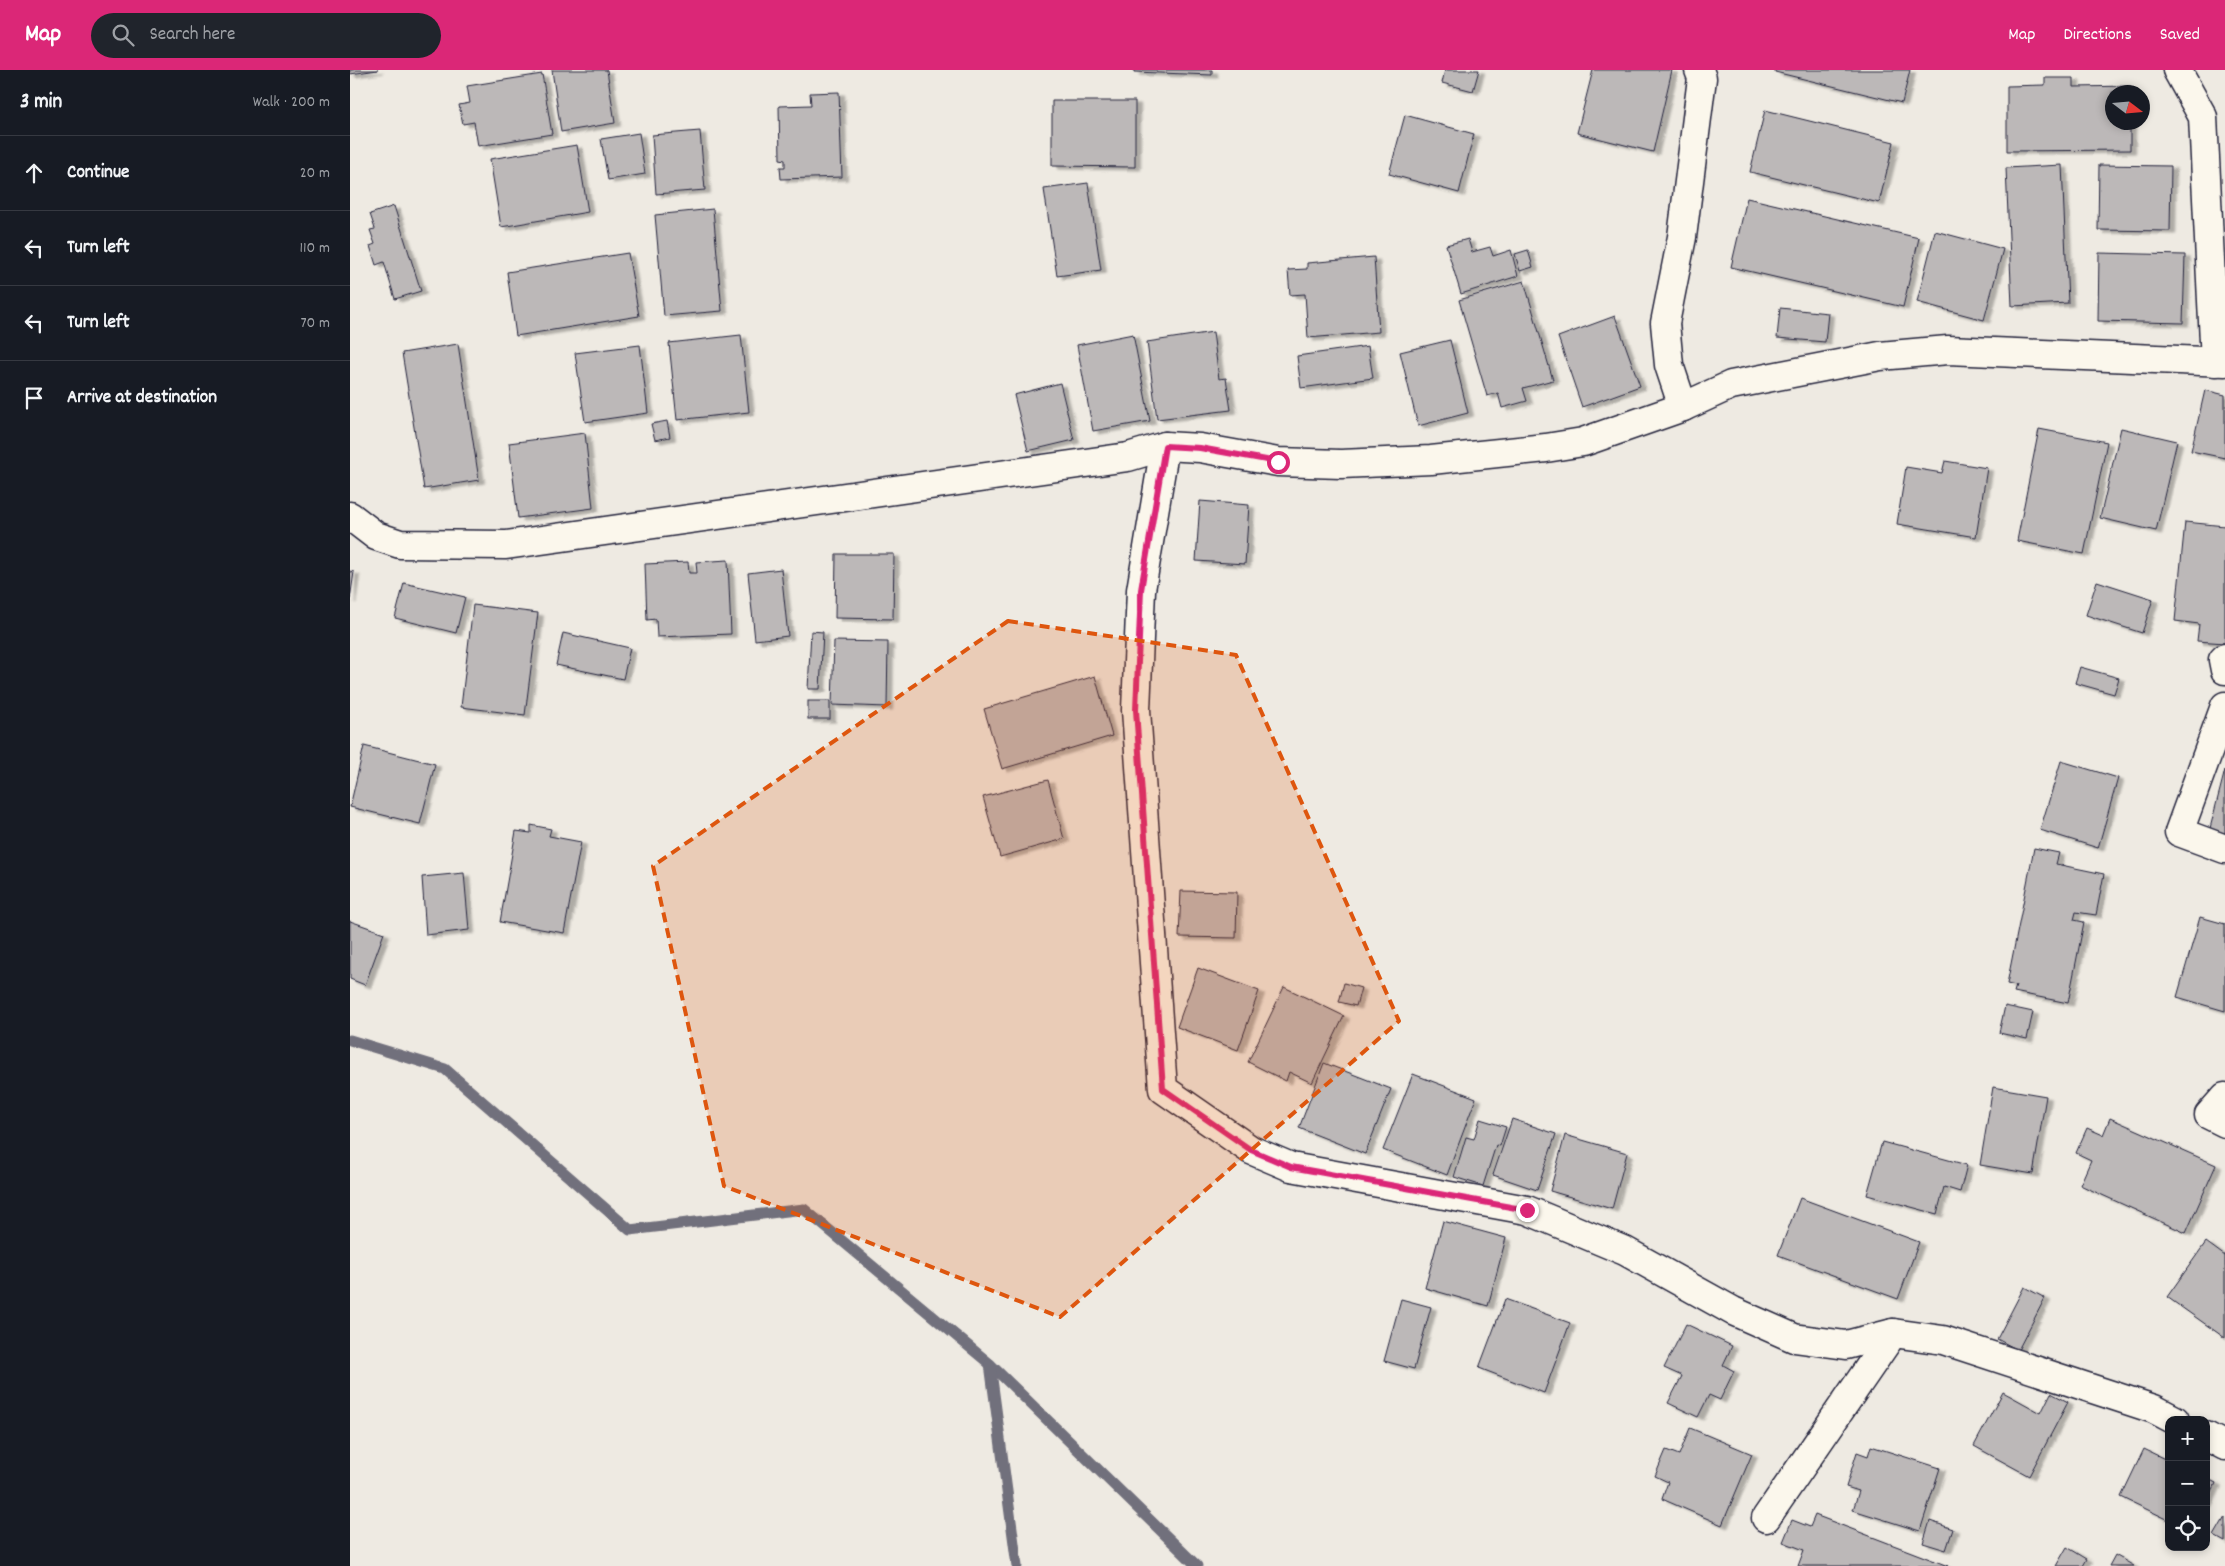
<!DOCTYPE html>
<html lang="en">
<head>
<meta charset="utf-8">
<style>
	body { margin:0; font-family:Dekko,sans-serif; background:#20242c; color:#f1f3f6 }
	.controls { position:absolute; right:15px; bottom:15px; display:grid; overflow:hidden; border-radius:10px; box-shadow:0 2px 8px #0003 }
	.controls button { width:45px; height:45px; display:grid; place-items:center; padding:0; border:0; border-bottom:1px solid #363941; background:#171b24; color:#f1f3f6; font:25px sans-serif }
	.compass { position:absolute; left:1755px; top:15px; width:45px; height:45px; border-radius:50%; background:#171b24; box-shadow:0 2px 8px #0003; rotate:106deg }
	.stop { position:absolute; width:15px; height:15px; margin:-11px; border:4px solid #db2777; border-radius:50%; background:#fff }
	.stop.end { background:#db2777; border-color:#fff; box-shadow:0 1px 5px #0008 }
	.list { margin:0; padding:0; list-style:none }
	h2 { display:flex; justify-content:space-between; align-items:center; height:65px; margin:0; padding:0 20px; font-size:21px }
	h2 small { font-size:16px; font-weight:400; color:#9ea1a6 }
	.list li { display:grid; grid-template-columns:32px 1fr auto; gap:15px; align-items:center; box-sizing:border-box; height:75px; padding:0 20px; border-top:1px solid #363941 }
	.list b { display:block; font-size:19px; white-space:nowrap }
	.list em { font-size:16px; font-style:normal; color:#9ea1a6 }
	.icon { flex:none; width:28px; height:28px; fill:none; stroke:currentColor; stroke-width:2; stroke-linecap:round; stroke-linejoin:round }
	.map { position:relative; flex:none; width:1875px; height:1496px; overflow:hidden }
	header { display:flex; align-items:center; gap:30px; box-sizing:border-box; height:70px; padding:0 25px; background:#db2777; color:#fff }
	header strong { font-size:24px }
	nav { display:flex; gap:28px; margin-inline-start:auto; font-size:18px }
	.search { width:350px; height:45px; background:#20242c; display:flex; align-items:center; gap:12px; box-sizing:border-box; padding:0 18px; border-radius:28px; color:#9ea1a6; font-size:19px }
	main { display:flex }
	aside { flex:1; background:#171b24 }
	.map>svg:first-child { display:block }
</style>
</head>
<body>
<header>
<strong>Map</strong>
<div class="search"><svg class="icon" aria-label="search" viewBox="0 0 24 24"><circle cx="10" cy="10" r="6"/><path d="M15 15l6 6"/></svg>Search here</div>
<nav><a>Map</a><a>Directions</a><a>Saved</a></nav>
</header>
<main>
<aside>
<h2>3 min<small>Walk · 200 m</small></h2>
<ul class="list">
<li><svg class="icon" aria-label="ahead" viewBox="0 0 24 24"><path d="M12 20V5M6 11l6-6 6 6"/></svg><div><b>Continue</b></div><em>20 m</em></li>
<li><svg class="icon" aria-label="left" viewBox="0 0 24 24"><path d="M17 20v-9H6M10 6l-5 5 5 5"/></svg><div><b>Turn left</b></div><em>110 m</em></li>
<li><svg class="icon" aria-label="left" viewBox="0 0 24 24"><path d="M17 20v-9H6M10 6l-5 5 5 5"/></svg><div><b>Turn left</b></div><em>70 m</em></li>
<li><svg class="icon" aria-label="arrive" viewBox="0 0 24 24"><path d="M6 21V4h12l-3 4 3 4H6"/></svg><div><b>Arrive at destination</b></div></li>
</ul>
</aside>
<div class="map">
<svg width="1875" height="1496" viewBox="0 0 1875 1496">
	<defs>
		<filter id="shadow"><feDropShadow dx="5.5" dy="3" stdDeviation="1" flood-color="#0004"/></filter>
	</defs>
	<rect width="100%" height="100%" fill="#eeeae2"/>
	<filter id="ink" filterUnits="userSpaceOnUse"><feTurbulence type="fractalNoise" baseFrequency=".02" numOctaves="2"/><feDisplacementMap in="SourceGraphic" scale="10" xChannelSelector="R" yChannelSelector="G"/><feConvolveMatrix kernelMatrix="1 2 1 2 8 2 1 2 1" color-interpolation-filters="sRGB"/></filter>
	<g filter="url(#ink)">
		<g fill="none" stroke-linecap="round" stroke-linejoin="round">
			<g stroke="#716f7c" stroke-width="11">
				<polyline points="0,970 95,999 280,1160 454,1139 640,1294 847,1496"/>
				<polyline points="640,1294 667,1496"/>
			</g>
		</g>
		<g fill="#bcb8b8" stroke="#22223b" filter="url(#shadow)">
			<polygon points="0,0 28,0 0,4"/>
			<polygon points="202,0 257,0 265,53 211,62"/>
			<polygon points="784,0 862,0 862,5 784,2"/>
			<polygon points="1095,0 1129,0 1123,21 1092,13"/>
			<polygon points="1243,0 1322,0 1303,82 1227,63"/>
			<polygon points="1425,0 1560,0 1552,33 1425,2"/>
			<polygon points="192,4 202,64 128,76 124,52 113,54 109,35 120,33 117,16"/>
			<polygon points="1695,8 1724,8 1724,17 1780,16 1780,22 1762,22 1762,52 1780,52 1780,80 1657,81 1657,16 1695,15"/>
			<polygon points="489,22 492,107 431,109 430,97 435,97 435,90 430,89 429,36 461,35 460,23"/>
			<polygon points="702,31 785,31 785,97 702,96"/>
			<polygon points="1415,40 1544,72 1529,133 1400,102"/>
			<polygon points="1055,45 1124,64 1109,123 1039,104"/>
			<polygon points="350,61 355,120 306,124 302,65"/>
			<polygon points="289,63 295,104 258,110 251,69"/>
			<polygon points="227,75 238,142 151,157 140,89"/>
			<polygon points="1712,95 1718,233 1662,236 1656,98"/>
			<polygon points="1749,95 1821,96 1820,161 1748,160"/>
			<polygon points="738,113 751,200 707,206 694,119"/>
			<polygon points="1397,128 1569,168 1553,237 1381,197"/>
			<polygon points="44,136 71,221 45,229 34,192 26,195 20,176 25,174 20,160 25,159 20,144"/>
			<polygon points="363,139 372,241 314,246 305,145"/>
			<polygon points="1585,161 1653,179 1634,250 1567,232"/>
			<polygon points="1118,169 1122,182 1140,177 1143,186 1161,180 1168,206 1111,224 1096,175"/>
			<polygon points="1178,180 1183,197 1170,201 1165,184"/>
			<polygon points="278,183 289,246 166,266 157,202"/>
			<polygon points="1749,183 1835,185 1833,253 1748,251"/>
			<polygon points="1024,187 1029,262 958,268 955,224 940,225 938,200 957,199 957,193"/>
			<polygon points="1174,211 1203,310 1173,318 1177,331 1152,338 1148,323 1137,326 1109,230"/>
			<polygon points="1430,238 1478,243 1475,272 1427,268"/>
			<polygon points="1265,246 1290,316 1232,337 1208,267"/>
			<polygon points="863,262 869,309 876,308 881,340 807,349 797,272"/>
			<polygon points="783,264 800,351 743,361 727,275"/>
			<polygon points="391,265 399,342 327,350 319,273"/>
			<polygon points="1100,270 1118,343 1068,356 1050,282"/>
			<polygon points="108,274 129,410 74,419 52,283"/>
			<polygon points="290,275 298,343 235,352 225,283"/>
			<polygon points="1018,276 1023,308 951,318 947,286"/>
			<polygon points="710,313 724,370 678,381 664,325"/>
			<polygon points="1855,320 1875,325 1875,388 1841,381"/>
			<polygon points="317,351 320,367 305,370 301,354"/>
			<polygon points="1771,358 1827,371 1806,461 1750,448"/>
			<polygon points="1689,359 1757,372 1734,484 1667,471"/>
			<polygon points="235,363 243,438 168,448 159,373"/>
			<polygon points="1595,391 1637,398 1626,467 1547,454 1556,397 1592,403"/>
			<polygon points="850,431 899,435 895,494 846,491"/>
			<polygon points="1835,452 1875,456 1875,573 1847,571 1849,554 1825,551"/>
			<polygon points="486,484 544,484 543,549 485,548"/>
			<polygon points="378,490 381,564 307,567 306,549 297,550 295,494 338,492 339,503 347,503 346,492"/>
			<polygon points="431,499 438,566 405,570 398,503"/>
			<polygon points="0,501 4,502 0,530"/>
			<polygon points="1747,511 1803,529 1792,563 1736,545"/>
			<polygon points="54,513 115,527 106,563 45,548"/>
			<polygon points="123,535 188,543 175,645 111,637"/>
			<polygon points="461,561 473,562 470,619 458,619"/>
			<polygon points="213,563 280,578 273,609 206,595"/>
			<polygon points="484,571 538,572 537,637 482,635"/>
			<polygon points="1730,597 1769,608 1764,624 1725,613"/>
			<polygon points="745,606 762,666 652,699 634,639"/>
			<rect x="458" y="631" width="22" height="18"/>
			<polygon points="14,676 85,694 70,754 0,737"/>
			<polygon points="1711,691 1768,708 1748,778 1690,760"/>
			<polygon points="1875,700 1875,770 1858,766"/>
			<polygon points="698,710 714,769 650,787 633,727"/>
			<polygon points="181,755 201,759 199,766 231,772 214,863 150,852 166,761 181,763"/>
			<polygon points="1684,778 1709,783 1706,794 1754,804 1746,845 1726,842 1724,850 1734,852 1718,933 1664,922 1666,916 1657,914"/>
			<polygon points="114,803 119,860 76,865 72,807"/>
			<polygon points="831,821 887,822 886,868 829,867"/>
			<polygon points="1850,847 1875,854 1875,941 1827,927"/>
			<polygon points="0,851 34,863 15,915 0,909"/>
			<polygon points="848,898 909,921 888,980 827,957"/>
			<polygon points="994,913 1011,918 1006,936 989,932"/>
			<polygon points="934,917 994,946 962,1013 939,1002 936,1011 898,992"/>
			<polygon points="1655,936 1683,942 1677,969 1649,963"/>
			<polygon points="974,993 1041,1019 1015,1084 949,1058"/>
			<polygon points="1063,1004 1126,1028 1097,1105 1033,1080"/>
			<polygon points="1643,1017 1696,1026 1683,1104 1630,1095"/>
			<polygon points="1760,1048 1866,1095 1836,1163 1730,1115 1741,1090 1726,1083 1737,1058 1753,1065"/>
			<polygon points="1130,1049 1156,1057 1150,1076 1146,1075 1133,1116 1104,1107 1116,1067 1124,1069"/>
			<polygon points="1162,1049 1206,1064 1187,1120 1143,1105"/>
			<polygon points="1215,1065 1277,1083 1262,1139 1200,1121"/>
			<polygon points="1532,1072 1617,1095 1610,1122 1594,1117 1587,1144 1517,1125"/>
			<polygon points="1450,1128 1569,1172 1548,1229 1428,1185"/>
			<polygon points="1093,1151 1156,1168 1138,1236 1075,1218"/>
			<polygon points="1856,1172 1875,1186 1875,1268 1817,1227"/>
			<polygon points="1674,1217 1695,1228 1668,1280 1647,1269"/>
			<polygon points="1051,1229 1081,1237 1064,1299 1034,1291"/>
			<polygon points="1155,1229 1220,1253 1194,1323 1129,1298"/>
			<polygon points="1336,1254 1382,1276 1373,1295 1384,1301 1370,1330 1359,1325 1348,1347 1318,1333 1332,1306 1314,1298"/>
			<polygon points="1653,1322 1691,1343 1701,1323 1718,1332 1679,1406 1624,1376"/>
			<polygon points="1340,1358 1402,1384 1372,1455 1312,1429 1318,1412 1305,1406 1316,1380 1329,1385"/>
			<polygon points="1521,1376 1590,1398 1570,1461 1503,1440 1509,1421 1496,1417 1507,1382 1518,1386"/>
			<polygon points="1794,1379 1819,1391 1819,1450 1771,1427"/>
			<polygon points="1856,1408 1866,1413 1856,1434"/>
			<polygon points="1465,1445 1598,1496 1448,1496 1454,1480 1433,1472 1442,1450 1460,1457"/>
			<polygon points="1875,1447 1875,1472 1864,1466"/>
			<polygon points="1580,1451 1603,1459 1596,1480 1573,1473"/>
			<polygon points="1717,1477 1737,1489 1733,1496 1706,1496"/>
			<polygon points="1765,1485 1784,1496 1759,1496"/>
		</g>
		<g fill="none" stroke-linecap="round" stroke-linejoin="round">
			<defs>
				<g id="minor">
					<polyline points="1827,0 1853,47 1865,292"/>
					<polyline points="1333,337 1319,295 1315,253 1332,167 1352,8 1349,0"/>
					<polyline points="815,376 791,520 786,640 813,1019 901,1080 941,1097 1177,1140 1275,1181 1383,1241 1444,1268 1496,1275 1543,1263"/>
					<polyline points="0,446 26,466 50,474 156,475 778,387 815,376 850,378 928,392 991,394 1081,390 1196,378 1233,372 1333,337 1381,315 1530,286 1598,280 1875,292"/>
					<polyline points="1875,588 1873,590 1875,600"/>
					<polyline points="1875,636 1829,762 1875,779"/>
					<polyline points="1875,1027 1859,1045 1875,1053"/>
					<polyline points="1856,1366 1875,1376"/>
					<polyline points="1416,1448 1543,1263 1593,1270 1804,1339 1825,1350"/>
				</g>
			</defs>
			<use href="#minor" stroke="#22223b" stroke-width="31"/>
			<use href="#minor" stroke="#fbf7ec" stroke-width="28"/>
		</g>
	</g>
	<g fill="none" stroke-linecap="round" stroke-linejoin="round" filter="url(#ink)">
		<polyline stroke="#db2777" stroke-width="6" points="928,392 850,378 815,376 791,520 786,640 813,1019 901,1080 941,1097 1177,1140"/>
	</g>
	<path fill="#de560e" fill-opacity="0.2" stroke="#de560e" stroke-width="4" stroke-dasharray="10 6" stroke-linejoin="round" d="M658,551L886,585L1049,951L710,1247L374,1116L303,796Z"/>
</svg>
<div class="controls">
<button>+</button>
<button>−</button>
<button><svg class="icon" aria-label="locate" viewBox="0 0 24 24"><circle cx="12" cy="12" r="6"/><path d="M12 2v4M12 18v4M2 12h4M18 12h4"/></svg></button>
</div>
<svg class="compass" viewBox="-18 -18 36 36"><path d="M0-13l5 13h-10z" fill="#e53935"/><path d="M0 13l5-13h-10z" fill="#9ea1a6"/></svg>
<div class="stop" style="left:928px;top:392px"></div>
<div class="stop end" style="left:1177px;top:1140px"></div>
</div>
</main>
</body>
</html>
